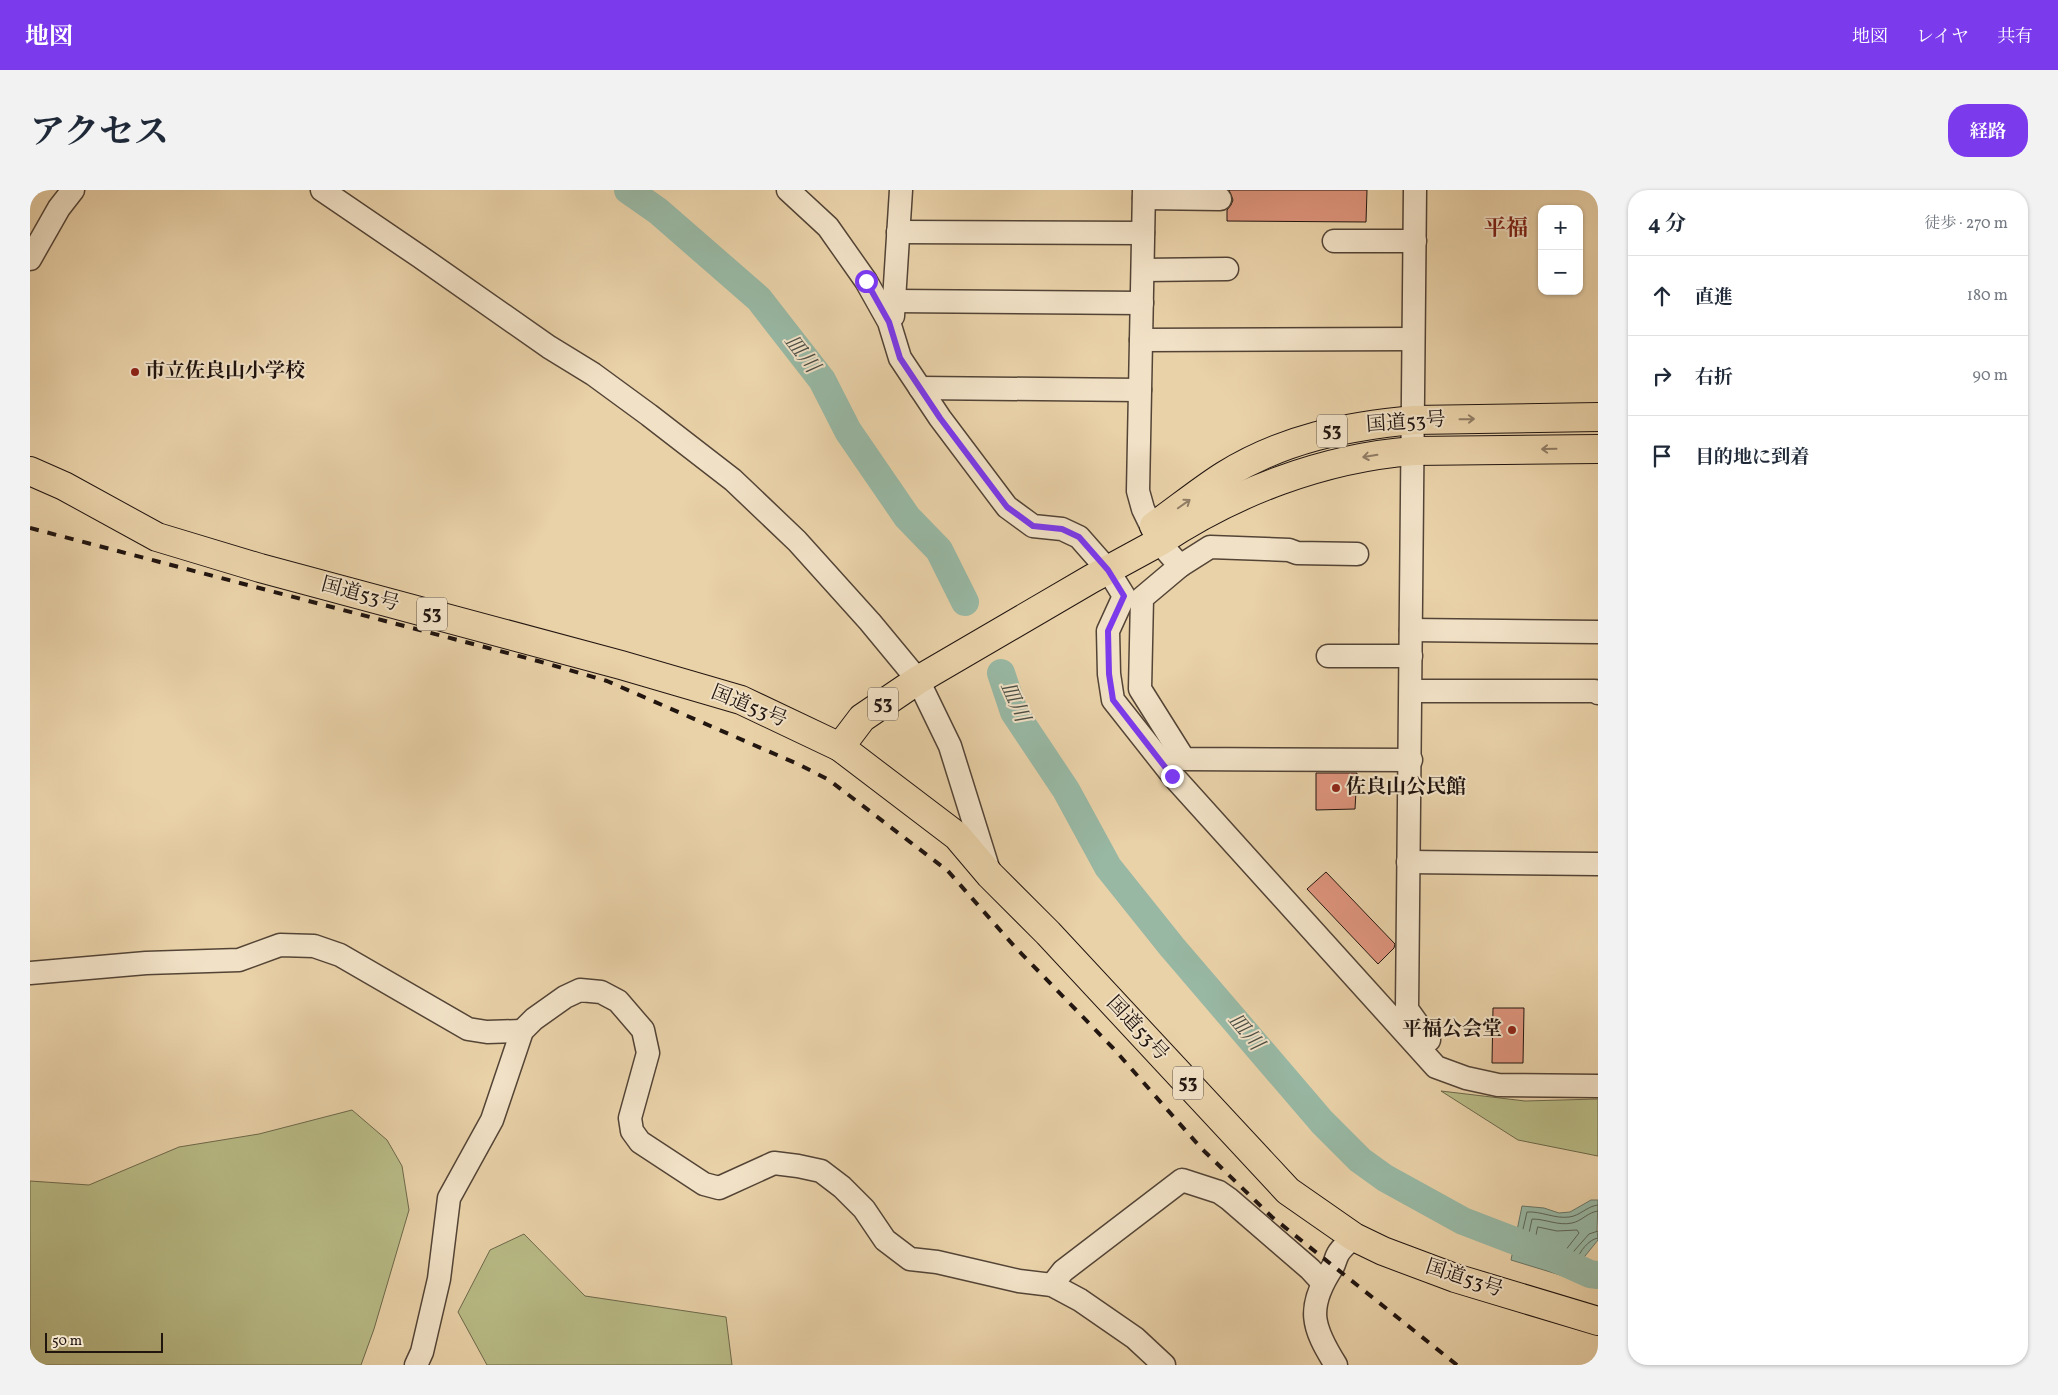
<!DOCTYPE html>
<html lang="ja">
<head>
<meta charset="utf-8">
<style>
	body { margin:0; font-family:Vollkorn,"Noto Serif JP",serif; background:#f2f2f3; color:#1f2937 }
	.controls { position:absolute; right:15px; top:15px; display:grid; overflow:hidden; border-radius:10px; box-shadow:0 1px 4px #0004 }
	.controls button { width:45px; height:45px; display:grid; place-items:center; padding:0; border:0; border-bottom:1px solid #e0e1e3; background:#fff; color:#1f2937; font:25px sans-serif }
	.scale { position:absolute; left:15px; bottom:12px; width:118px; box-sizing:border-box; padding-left:5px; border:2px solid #211510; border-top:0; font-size:14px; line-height:18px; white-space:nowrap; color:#211510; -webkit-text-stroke:4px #f1e1c6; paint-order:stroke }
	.stop { position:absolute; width:15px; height:15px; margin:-11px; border:4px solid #7c3aed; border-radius:50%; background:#fff }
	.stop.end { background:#7c3aed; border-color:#fff; box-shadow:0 1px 5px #0008 }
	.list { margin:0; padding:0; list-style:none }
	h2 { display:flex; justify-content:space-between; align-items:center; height:65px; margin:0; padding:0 20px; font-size:21px }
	h2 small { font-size:16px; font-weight:400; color:#747a83 }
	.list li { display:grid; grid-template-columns:32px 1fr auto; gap:15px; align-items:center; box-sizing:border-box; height:80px; padding:0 20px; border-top:1px solid #e0e1e3 }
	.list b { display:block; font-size:19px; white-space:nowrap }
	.list em { font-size:16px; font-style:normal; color:#747a83 }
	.icon { flex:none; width:28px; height:28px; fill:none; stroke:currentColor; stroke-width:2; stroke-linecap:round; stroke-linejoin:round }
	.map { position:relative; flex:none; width:1568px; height:1175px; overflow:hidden; border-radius:20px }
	header { display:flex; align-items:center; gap:30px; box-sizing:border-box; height:70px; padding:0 25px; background:#7c3aed; color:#fff }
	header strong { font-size:24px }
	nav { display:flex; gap:28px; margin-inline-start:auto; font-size:18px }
	.intro { display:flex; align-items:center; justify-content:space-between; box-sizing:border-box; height:120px; padding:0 30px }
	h1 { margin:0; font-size:35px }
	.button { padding:12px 22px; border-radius:20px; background:#7c3aed; color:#fff; font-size:18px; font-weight:700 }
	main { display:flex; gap:30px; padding:0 30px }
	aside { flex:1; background:#fff; border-radius:20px; box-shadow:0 1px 4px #0004 }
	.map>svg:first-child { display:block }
</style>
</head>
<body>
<header>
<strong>地図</strong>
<nav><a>地図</a><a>レイヤ</a><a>共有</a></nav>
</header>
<div class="intro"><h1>アクセス</h1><a class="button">経路</a></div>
<main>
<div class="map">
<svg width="1568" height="1175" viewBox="0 0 1568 1175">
	<rect width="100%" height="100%" fill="#e9d1a8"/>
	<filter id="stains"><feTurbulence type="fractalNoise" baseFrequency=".004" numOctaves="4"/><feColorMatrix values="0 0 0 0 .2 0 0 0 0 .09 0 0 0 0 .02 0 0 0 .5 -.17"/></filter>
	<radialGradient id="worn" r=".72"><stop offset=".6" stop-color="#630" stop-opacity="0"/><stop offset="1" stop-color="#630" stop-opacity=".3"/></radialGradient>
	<g fill="#b8bb86" stroke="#6c684b">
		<polygon points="1411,901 1495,911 1568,909 1568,966 1488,950"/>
		<polygon points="322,920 357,950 372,976 379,1020 344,1139 331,1175 0,1175 0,991 59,995 149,957 229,944"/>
		<polygon points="494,1044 555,1106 696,1127 702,1175 457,1175 428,1122 460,1060"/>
	</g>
	<polygon fill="#98b8a4" stroke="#687769" points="1561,1010 1568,1010 1567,1040 1568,1050 1551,1071 1568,1074 1568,1094 1540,1088 1481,1070 1492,1016 1514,1018 1529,1023 1540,1022"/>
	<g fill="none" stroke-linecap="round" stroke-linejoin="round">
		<g stroke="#5c665a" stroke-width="1">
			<path d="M1568,1015C1557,1016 1550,1026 1539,1027C1525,1029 1511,1021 1497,1022L1487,1065L1489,1067L1541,1083L1568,1089"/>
			<path d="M1568,1021C1558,1022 1552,1031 1542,1033C1528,1036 1516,1029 1502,1029L1495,1062L1539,1076L1544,1061L1559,1044L1568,1041"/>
			<polygon points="1508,1037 1527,1041 1547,1040 1549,1043 1531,1066 1504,1057"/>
			<path d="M1568,1048C1559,1049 1549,1062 1547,1070L1550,1076L1568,1079"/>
		</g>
		<g stroke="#98b8a4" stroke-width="28">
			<polyline points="598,0 628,21 729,109 792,190 818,241 877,327 909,360 935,412"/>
			<polyline points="971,483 984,522 1036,600 1078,677 1142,757 1292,932 1330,970 1355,988 1433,1031 1493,1054 1560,1084 1568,1085"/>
		</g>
	</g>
	<g fill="#de947c" stroke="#211510">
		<polygon points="1199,0 1337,0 1336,32 1197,31 1197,20 1201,15 1203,10"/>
		<polygon points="1286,583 1327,583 1325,619 1286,620"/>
		<polygon points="1296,682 1365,754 1364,758 1348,774 1277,699"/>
		<polygon points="1463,818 1494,818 1493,873 1462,873"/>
	</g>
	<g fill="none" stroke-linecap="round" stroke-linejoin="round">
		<defs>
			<g id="minor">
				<polyline points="292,0 389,66 519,157 563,184 619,225 703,290 767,351 840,432 888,490 920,556 959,681"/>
				<polyline points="758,0 798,37 836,91 859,132 870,168 910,228 977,317 1003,336 1032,339 1049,347 1078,380 1094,406 1078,441 1079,484 1083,510 1143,586 1406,877 1436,888 1468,895 1568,896"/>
				<polyline points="1114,0 1108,301 1113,319 1129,352 1150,376 1112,408 1110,499 1154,569 1381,570"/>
				<polyline points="1385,0 1377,819 1399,850"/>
				<polyline points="1114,8 1190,9"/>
				<polyline points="868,42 1113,43"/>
				<polyline points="1304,51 1385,51"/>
				<polyline points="0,69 29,18 43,0"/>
				<polyline points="1113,80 1197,79"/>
				<polyline points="864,111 1112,113"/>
				<polyline points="863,126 871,0"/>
				<polyline points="1111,150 1383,149"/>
				<polyline points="890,198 1110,200"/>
				<polyline points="1150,376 1180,357 1259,360 1267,363 1327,364"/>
				<polyline points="1381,440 1568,442"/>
				<polyline points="1298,466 1381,466"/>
				<polyline points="1381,501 1565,501 1568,503"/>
				<polyline points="1378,672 1568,674"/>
				<polyline points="0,783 116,773 209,770 250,755 284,756 310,765 438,839 457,842 492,841"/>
				<polyline points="1022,1095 1033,1081 1152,990 1189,1002 1199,1009 1280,1079 1292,1092"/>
				<polyline points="386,1175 392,1162 409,1089 419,1008 462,930 492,841 504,829 535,807 550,800 571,802 588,811 613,840 618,863 600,928 602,941 610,952 674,994 689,998 744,973 768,976 791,981 812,997 834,1019 855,1050 880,1069 907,1072 989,1091 1022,1095 1050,1110 1105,1148 1134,1175"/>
				<path d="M1306,1175C1282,1137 1276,1118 1302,1078C1305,1074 1305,1069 1308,1064C1311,1058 1319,1052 1324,1047"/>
			</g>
			<g id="highway">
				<polyline points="0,281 34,296 127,347 230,378 591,475 711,510 810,557 927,646 960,685 1018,743 1258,1001 1324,1047 1353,1061 1425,1088 1568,1131"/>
				<path d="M1124,336C1148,319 1171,300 1195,285C1253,249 1317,236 1384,230L1568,227"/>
				<path d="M810,557L832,528L888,490L1061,389L1129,352C1204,302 1293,268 1383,261L1568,259"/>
			</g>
		</defs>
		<use href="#minor" stroke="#534436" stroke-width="25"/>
		<use href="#highway" stroke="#211510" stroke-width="30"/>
		<use href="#minor" stroke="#f1e1c6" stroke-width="22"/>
		<use href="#highway" stroke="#e9d1a8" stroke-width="28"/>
		<polyline stroke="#211510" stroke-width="4" stroke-dasharray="9 9" stroke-linecap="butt" points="0,338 508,471 577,491 770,575 799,590 918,681 985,757 1083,858 1172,959 1242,1027 1427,1175"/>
	</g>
	<defs><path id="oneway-shaft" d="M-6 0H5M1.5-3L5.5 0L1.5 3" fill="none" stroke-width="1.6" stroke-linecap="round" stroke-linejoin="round" transform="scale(1.25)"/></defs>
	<g stroke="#8f7c64">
		<use href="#oneway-shaft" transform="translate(1437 229) rotate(-1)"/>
		<use href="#oneway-shaft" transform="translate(1519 259) rotate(179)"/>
		<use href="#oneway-shaft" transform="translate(1340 266) rotate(171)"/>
		<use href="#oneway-shaft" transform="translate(1154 314) rotate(-35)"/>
	</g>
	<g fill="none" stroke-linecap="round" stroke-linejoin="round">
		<polyline stroke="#7c3aed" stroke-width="6" points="836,91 859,132 870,168 910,228 977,317 1003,336 1032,339 1049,347 1078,380 1094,406 1078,441 1079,484 1083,510 1142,586"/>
	</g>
	<g fill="#8f2418" stroke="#f1e1c6" stroke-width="2">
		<circle cx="105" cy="182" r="5"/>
		<circle cx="1306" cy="598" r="5"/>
		<circle cx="1482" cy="840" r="5"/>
	</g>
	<g text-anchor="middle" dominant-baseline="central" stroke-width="4" stroke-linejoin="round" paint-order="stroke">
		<g fill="#f1e1c6" stroke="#5f5247" stroke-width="1">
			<rect x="1287" y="224.5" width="30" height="33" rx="4"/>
			<rect x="387" y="407.5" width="30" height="33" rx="4"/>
			<rect x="838" y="497.5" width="30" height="33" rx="4"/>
			<rect x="1143" y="876.5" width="30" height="33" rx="4"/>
		</g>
		<g font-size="19" font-weight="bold" fill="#211510">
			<text x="1302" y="241">53</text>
			<text x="402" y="424">53</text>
			<text x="853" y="514">53</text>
			<text x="1158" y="893">53</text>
		</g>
		<g font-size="20" font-weight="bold" fill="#211510" stroke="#f1e1c6" text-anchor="start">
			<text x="115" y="182">市立佐良山小学校</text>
			<text x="1316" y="598">佐良山公民館</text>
			<text x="1472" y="840" text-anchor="end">平福公会堂</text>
		</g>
		<g font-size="20" fill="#211510" stroke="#f1e1c6">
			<text transform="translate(1376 233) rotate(-4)">国道53号</text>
			<text transform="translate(330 405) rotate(15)">国道53号</text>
			<text transform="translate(719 517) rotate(22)">国道53号</text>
			<text transform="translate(1107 839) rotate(47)">国道53号</text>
			<text transform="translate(1434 1089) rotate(18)">国道53号</text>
		</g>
		<g font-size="21" font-style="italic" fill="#4b4e44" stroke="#f1e1c6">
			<text transform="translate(771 164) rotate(52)">皿川</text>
			<text transform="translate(984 512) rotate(66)">皿川</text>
			<text transform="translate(1215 842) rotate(50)">皿川</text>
		</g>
		<g font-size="22" font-weight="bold" fill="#7a1f14" stroke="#f1e1c6">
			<text x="1476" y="39">平福</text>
		</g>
	</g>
	<rect width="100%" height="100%" filter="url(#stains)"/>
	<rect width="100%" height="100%" fill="url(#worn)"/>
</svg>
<div class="controls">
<button>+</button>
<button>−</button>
</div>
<div class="scale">50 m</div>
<div class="stop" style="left:836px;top:91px"></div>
<div class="stop end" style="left:1142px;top:586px"></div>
</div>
<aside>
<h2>4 分<small>徒歩 · 270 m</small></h2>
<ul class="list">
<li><svg class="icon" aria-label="ahead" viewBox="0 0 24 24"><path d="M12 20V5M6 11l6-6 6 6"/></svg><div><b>直進</b></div><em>180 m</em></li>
<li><svg class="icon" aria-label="right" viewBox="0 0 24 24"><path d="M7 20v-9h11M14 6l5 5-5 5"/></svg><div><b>右折</b></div><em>90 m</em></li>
<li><svg class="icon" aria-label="arrive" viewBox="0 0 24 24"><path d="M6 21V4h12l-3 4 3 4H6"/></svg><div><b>目的地に到着</b></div></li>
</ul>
</aside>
</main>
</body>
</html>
